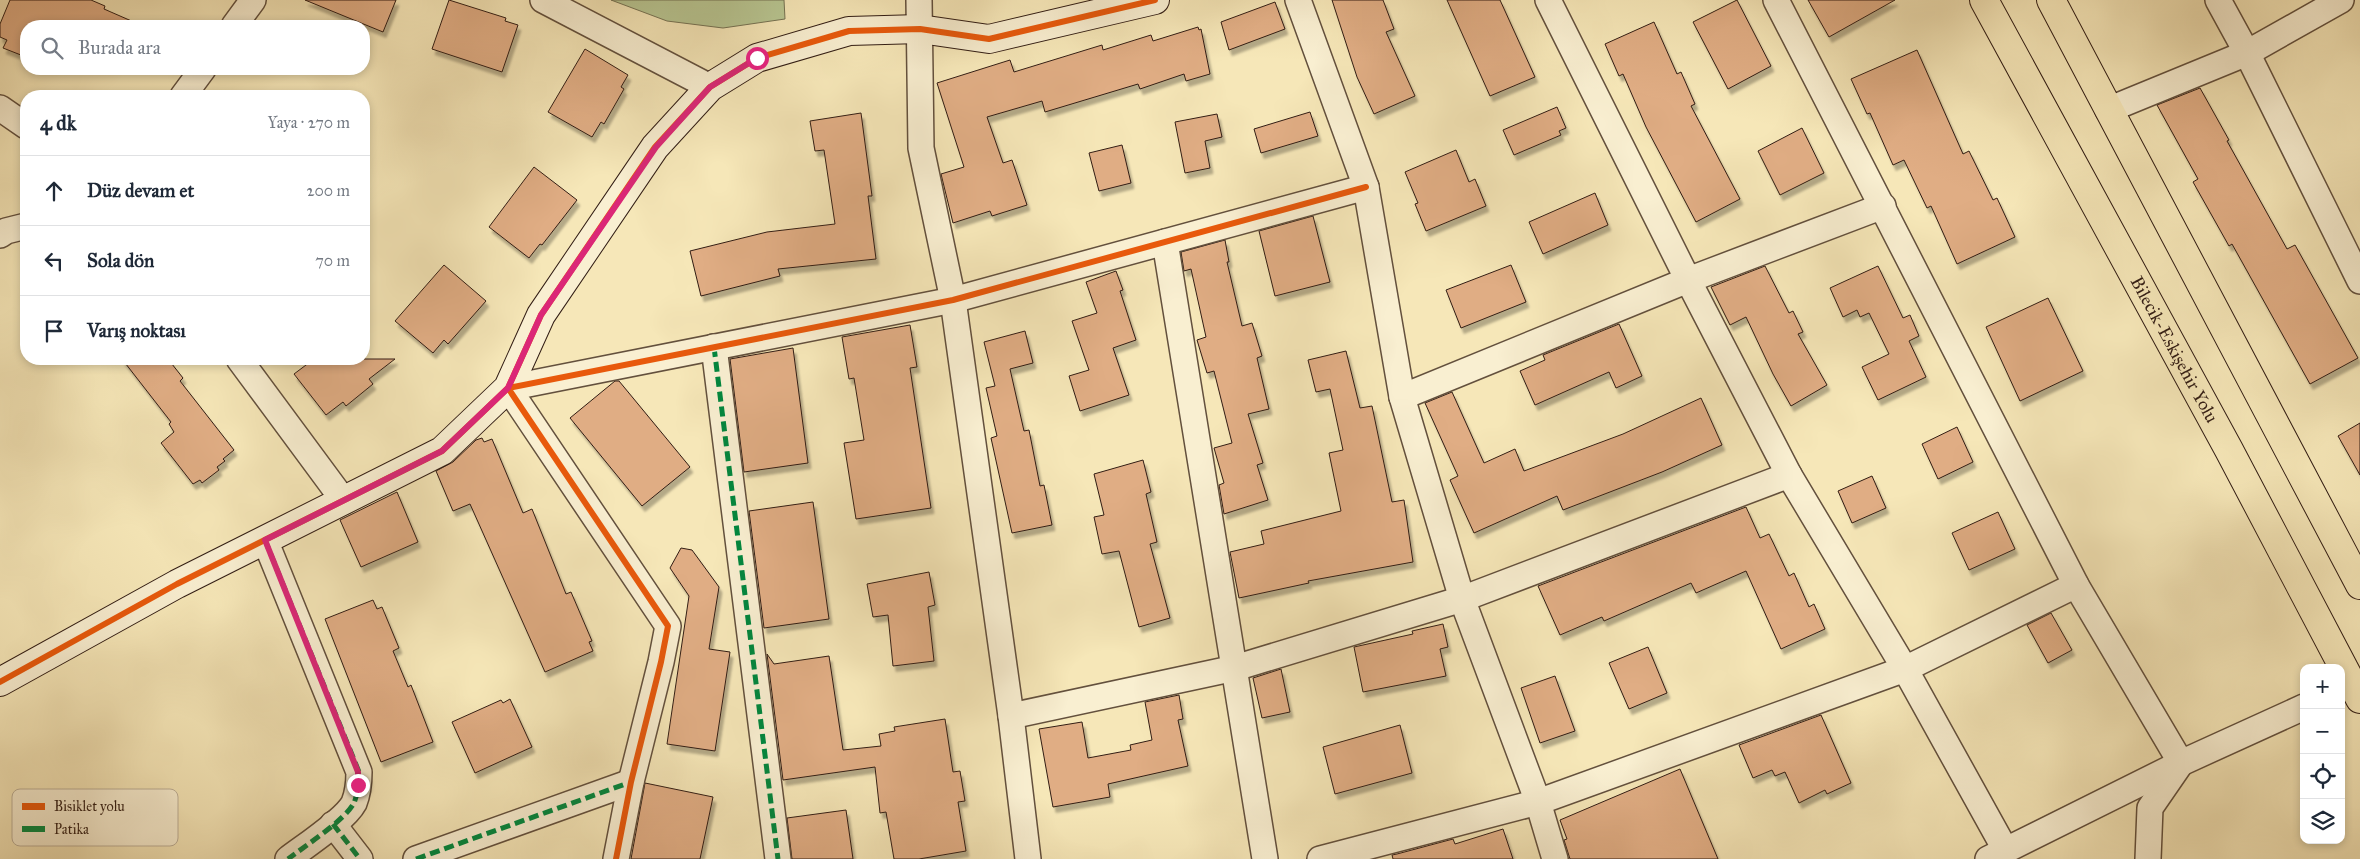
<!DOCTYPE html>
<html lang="tr">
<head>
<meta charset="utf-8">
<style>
	body { margin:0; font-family:"IM FELL Great Primer",serif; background:#f6f6f7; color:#1f2937 }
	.controls { position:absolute; right:15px; bottom:15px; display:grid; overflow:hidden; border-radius:10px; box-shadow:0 2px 8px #0003 }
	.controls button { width:45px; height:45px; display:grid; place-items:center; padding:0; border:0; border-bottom:1px solid #e0e1e3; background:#fff; color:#1f2937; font:25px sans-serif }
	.stop { position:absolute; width:15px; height:15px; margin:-11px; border:4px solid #db2777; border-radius:50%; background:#fff }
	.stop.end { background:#db2777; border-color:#fff; box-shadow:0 1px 5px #0008 }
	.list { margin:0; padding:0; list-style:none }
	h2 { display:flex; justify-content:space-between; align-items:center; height:65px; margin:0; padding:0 20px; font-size:21px }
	h2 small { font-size:16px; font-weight:400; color:#747a83 }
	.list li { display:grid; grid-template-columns:32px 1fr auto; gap:15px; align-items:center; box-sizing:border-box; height:70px; padding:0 20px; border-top:1px solid #e0e1e3 }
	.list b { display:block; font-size:19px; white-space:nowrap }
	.list em { font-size:16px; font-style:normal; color:#747a83 }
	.icon { flex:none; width:28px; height:28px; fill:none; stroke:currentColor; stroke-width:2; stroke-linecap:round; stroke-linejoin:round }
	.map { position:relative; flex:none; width:2360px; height:859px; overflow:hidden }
	.search { position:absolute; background:#fff; box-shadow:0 2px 8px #0003; left:20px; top:20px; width:350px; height:55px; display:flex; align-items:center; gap:12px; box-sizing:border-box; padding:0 18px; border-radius:20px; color:#747a83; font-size:19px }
	.panel { position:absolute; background:#fff; box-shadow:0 2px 8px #0003; left:20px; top:90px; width:350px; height:275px; border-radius:20px }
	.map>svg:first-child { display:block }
</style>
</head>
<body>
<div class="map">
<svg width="2360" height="859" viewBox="0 0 2360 859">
	<defs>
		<filter id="shadow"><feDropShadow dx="3" dy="5.5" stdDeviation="1" flood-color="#0004"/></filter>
	</defs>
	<rect width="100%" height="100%" fill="#f6e7b8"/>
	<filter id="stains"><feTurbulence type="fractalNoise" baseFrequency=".004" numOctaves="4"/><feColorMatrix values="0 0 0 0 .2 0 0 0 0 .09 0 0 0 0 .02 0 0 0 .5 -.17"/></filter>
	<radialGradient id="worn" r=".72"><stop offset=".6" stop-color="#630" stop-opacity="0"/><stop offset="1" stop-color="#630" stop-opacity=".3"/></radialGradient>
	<polygon fill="#b8c692" stroke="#757253" points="611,0 784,0 785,19 723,28 667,21"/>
	<g fill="#e0ad84" stroke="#321d14" filter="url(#shadow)">
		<polygon points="10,0 91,0 105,6 104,9 143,26 26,26 26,57 3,48 7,40 0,37 0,24"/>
		<polygon points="305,0 396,0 383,32"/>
		<polygon points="449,0 506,18 505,21 518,25 502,72 432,49"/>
		<polygon points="1332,0 1383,0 1394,29 1386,32 1415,96 1374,114 1357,77"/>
		<polygon points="1447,0 1500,0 1535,77 1490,96"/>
		<polygon points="1737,0 1771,66 1728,89 1693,22"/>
		<polygon points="1808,0 1895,0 1829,37"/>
		<polygon points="1275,2 1285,29 1229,50 1221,22"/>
		<polygon points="1654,22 1677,74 1681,72 1695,104 1691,106 1740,199 1696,222 1646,127 1623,74 1619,76 1605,44"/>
		<polygon points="1198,27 1199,30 1201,29 1210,74 1186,81 1184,74 1140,89 1138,84 1045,112 1042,101 987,117 1003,163 1012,160 1027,205 992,216 990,211 953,223 941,174 964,167 937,83 1010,60 1014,72 1102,45 1103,50 1151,35 1153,41"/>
		<polygon points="585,49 628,75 621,87 624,89 604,124 601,122 592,137 548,112"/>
		<polygon points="1917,50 1963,154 1969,151 1993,200 1997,198 2015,237 1957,264 1931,206 1927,208 1904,160 1893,165 1870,113 1867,114 1851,79"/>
		<polygon points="2200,88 2229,140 2227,141 2287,249 2295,245 2358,358 2310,384 2232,244 2229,246 2193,182 2198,179 2157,105"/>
		<polygon points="1557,107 1566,128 1559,131 1561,135 1514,155 1503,130"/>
		<polygon points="1310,112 1318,136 1261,153 1254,129"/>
		<polygon points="861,113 872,196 868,196 876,259 778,269 780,276 701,296 690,251 767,232 835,224 824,150 815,151 810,121"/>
		<polygon points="1217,114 1222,137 1205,141 1210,168 1185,173 1175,122"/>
		<polygon points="1802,128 1824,173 1780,195 1758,151"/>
		<polygon points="1122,145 1131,183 1099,191 1089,153"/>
		<polygon points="1456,150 1469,182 1475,179 1486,206 1426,231 1415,204 1418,203 1405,172"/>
		<polygon points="534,167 577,200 542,245 540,244 529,258 489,227"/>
		<polygon points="1595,193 1608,225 1543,254 1529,222"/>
		<polygon points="1313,216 1330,282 1275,296 1259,231"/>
		<polygon points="1225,240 1229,262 1227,262 1242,326 1252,323 1262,356 1257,358 1269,409 1248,414 1263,463 1257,465 1268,500 1224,514 1219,485 1224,483 1214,448 1232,443 1214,371 1207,373 1197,340 1206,337 1191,269 1184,271 1181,252"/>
		<polygon points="444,265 486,301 448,344 444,340 433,353 395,321"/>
		<polygon points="1511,265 1526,302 1461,328 1446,290"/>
		<polygon points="1765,266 1789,313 1793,311 1803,332 1798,334 1827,385 1791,406 1773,374 1746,317 1730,325 1711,287"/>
		<polygon points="1878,266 1903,318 1910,315 1919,336 1909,341 1926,377 1878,400 1862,367 1889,354 1869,313 1860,317 1857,310 1843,317 1830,288"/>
		<polygon points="1116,271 1123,290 1120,291 1136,340 1113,348 1129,395 1080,411 1069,376 1089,370 1072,321 1097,313 1086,282"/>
		<polygon points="2048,298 2083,371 2020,401 1986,327"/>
		<polygon points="1619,324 1642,376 1616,388 1609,372 1535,405 1520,371 1545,360 1543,355"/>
		<polygon points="910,325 917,367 910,368 931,508 856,519 844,443 864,440 854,378 849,379 842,337"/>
		<polygon points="1025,331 1033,363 1010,369 1024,431 1029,430 1040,486 1044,485 1052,525 1012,533 991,438 997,436 986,388 995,386 984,342"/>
		<polygon points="793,348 808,463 744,472 730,359"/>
		<polygon points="1346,351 1360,408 1372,406 1392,502 1404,500 1413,562 1308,581 1309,583 1239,598 1230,552 1264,544 1261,531 1341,511 1329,453 1343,450 1330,389 1316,392 1308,360"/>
		<polygon points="122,359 168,359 183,378 180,381 234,450 223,459 225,461 217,467 219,470 202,483 200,480 193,484 161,443 174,432 169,424 171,422"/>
		<polygon points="314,359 395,359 369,379 373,384 346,406 343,402 326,415 294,374"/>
		<polygon points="615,381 619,381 690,467 642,506 570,418"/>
		<polygon points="1452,392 1484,463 1515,449 1524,471 1623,434 1701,398 1722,445 1662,472 1563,510 1557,496 1474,533 1450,480 1458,476 1425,403"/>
		<polygon points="2360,423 2360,475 2338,436"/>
		<polygon points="1957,427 1973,462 1938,479 1922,444"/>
		<polygon points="482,438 484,442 492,439 523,513 532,509 566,594 571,592 592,641 589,642 593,651 545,672 470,504 453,511 436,471 453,462 476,440"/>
		<polygon points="1143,460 1151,492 1146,494 1157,542 1150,544 1170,618 1139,627 1119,551 1102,554 1094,517 1104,515 1094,474"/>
		<polygon points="1872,476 1886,508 1852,523 1838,491"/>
		<polygon points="397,492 418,542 361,567 340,520"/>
		<polygon points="813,502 829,619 764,628 749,511"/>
		<polygon points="1746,507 1760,538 1769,534 1789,576 1794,573 1809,607 1814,604 1825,629 1781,649 1746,571 1696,593 1691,583 1604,621 1602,617 1560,635 1538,586"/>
		<polygon points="1998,512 2015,549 1969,570 1952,533"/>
		<polygon points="681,548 692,550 719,587 709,649 730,652 715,751 667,744 689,596 670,568"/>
		<polygon points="929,572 935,605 928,607 934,661 893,666 888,615 873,617 867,584"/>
		<polygon points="373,600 377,609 382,607 399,648 393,651 408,687 411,685 433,742 381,762 325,619"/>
		<polygon points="2051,613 2072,650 2048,663 2027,625"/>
		<polygon points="1443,624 1448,647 1440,649 1446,676 1363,692 1354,647 1413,634 1412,631"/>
		<polygon points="1648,647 1667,693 1629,709 1609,663"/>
		<polygon points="767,654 774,664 829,656 843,750 881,746 879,734 895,731 894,727 945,719 953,772 960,771 965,801 958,802 966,851 919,859 894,859 886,812 880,813 875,767 783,780"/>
		<polygon points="1281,669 1290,712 1262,718 1253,678"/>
		<polygon points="1555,676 1575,731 1540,743 1521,688"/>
		<polygon points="1179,695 1183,719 1178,720 1188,766 1108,784 1110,797 1053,807 1039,729 1082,722 1088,758 1131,750 1130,745 1152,740 1145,702"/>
		<polygon points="510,699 532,747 475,773 452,722 501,700 503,703"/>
		<polygon points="1821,715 1851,783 1827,794 1825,790 1799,803 1785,772 1775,776 1772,770 1753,778 1739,745"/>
		<polygon points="1400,725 1412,773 1335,794 1323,747"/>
		<polygon points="1680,769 1718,859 1570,859 1564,840 1567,839 1560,820"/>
		<polygon points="645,783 713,797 700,859 631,859"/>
		<polygon points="846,810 853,859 792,859 787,818"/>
		<polygon points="1503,829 1513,859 1393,859 1392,855 1397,854 1453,839 1455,844"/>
	</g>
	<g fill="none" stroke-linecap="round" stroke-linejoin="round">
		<defs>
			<g id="street">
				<polyline points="543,0 710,87"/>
				<polyline points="919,0 921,148 953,300 1011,716 1028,859"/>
				<polyline points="1298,0 1366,187 1402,397 1462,599 1538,802 1555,859"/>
				<polyline points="1548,0 1688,280 1789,475 1905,669 2006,851"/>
				<polyline points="1776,0 2076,585 2181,763 2150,808 2148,859"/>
				<polyline points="2218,0 2247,53 2360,281"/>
				<polyline points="234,26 253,0"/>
				<polyline points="183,96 203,69"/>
				<polyline points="0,108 26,126"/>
				<polyline points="2108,110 2247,53 2341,0"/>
				<polyline points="0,235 6,231 26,226"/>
				<polyline points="1165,242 1265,859"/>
				<polyline points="714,347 778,859"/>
				<polyline points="239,359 344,501"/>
				<polyline points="1402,397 1688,280 1883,206"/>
				<path d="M265,540L359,772C359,782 358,793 354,803C345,820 305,846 288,859"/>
				<polyline points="1011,716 1235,668 1462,599 1789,475"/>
				<polyline points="333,824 360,859"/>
				<polyline points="416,859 631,782"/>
				<polyline points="616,859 631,782 661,662 668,626 508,388 953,300 1366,187"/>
				<polyline points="1320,859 1538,802 1905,669 2076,585"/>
				<polyline points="1988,859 2181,763 2304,707"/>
			</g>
			<polyline id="secondary" points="0,682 177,584 442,451 508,388 541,315 655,147 710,87 757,58 849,31 920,29 989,39 1155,0"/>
			<g id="primary">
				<path id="s1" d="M1984,0L2229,450L2360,699"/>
				<polyline points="2051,0 2360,585"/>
			</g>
		</defs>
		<use href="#street" stroke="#63503d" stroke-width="28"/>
		<use href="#secondary" stroke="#321d14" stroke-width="30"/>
		<use href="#primary" stroke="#321d14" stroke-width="30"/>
		<use href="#street" stroke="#f9efd1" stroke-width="25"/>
		<use href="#secondary" stroke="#f9efd1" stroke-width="28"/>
		<use href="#primary" stroke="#f6e7b8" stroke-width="28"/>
		<g stroke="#00873e" stroke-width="5" stroke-dasharray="10 5" stroke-linecap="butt">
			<polyline points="714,347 778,859"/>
			<path d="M265,540L359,772C359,782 358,793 354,803C345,820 305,846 288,859"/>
			<polyline points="333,824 360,859"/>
			<polyline points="416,859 631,782"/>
		</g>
		<defs>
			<g id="cycleway">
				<polyline points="0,682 177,584 442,451 508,388 541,315 655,147 710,87 757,58 849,31 920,29 989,39 1155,0"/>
				<polyline points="616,859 631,782 661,662 668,626 508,388 953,300 1366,187"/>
			</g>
		</defs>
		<use href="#cycleway" stroke="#f9efd1" stroke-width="9"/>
		<use href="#cycleway" stroke="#e8590c" stroke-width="6"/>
	</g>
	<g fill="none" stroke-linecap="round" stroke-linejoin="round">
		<polyline stroke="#db2777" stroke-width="6" points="358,785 358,772 265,540 442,451 508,388 541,315 656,147 710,87 757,58"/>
	</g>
	<g text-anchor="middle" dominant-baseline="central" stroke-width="4.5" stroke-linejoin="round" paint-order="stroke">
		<g font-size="18" fill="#321d14" stroke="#f9efd1">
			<text stroke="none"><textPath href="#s1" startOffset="398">Bilecik-Eskişehir Yolu</textPath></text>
		</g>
	</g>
	<rect x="12" y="789" width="166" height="57" rx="8" fill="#f9efd1" stroke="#bdb098" stroke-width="1"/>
	<rect x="22" y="803" width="23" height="7" fill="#e8590c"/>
	<rect x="22" y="826" width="23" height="6" fill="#00873e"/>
	<g font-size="14" fill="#321d14">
		<text x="54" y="811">Bisiklet yolu</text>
		<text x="54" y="834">Patika</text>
	</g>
	<rect width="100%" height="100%" filter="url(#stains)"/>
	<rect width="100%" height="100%" fill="url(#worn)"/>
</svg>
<div class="controls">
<button>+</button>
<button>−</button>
<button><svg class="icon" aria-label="locate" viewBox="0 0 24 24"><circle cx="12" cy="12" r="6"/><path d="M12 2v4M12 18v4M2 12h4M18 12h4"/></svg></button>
<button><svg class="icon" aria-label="layers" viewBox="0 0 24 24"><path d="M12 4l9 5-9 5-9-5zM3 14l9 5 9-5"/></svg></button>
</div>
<div class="stop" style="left:757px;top:58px"></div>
<div class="stop end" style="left:358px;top:785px"></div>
<div class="search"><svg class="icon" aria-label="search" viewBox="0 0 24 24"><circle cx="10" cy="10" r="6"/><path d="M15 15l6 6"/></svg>Burada ara</div>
<section class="panel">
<h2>4 dk<small>Yaya · 270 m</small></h2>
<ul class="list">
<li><svg class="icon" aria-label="ahead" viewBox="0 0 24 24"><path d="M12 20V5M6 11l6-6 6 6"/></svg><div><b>Düz devam et</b></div><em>200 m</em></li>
<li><svg class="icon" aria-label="left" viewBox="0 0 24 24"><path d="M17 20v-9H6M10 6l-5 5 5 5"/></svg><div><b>Sola dön</b></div><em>70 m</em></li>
<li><svg class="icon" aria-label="arrive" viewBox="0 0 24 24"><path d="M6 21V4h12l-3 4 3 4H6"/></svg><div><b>Varış noktası</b></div></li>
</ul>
</section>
</div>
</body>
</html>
